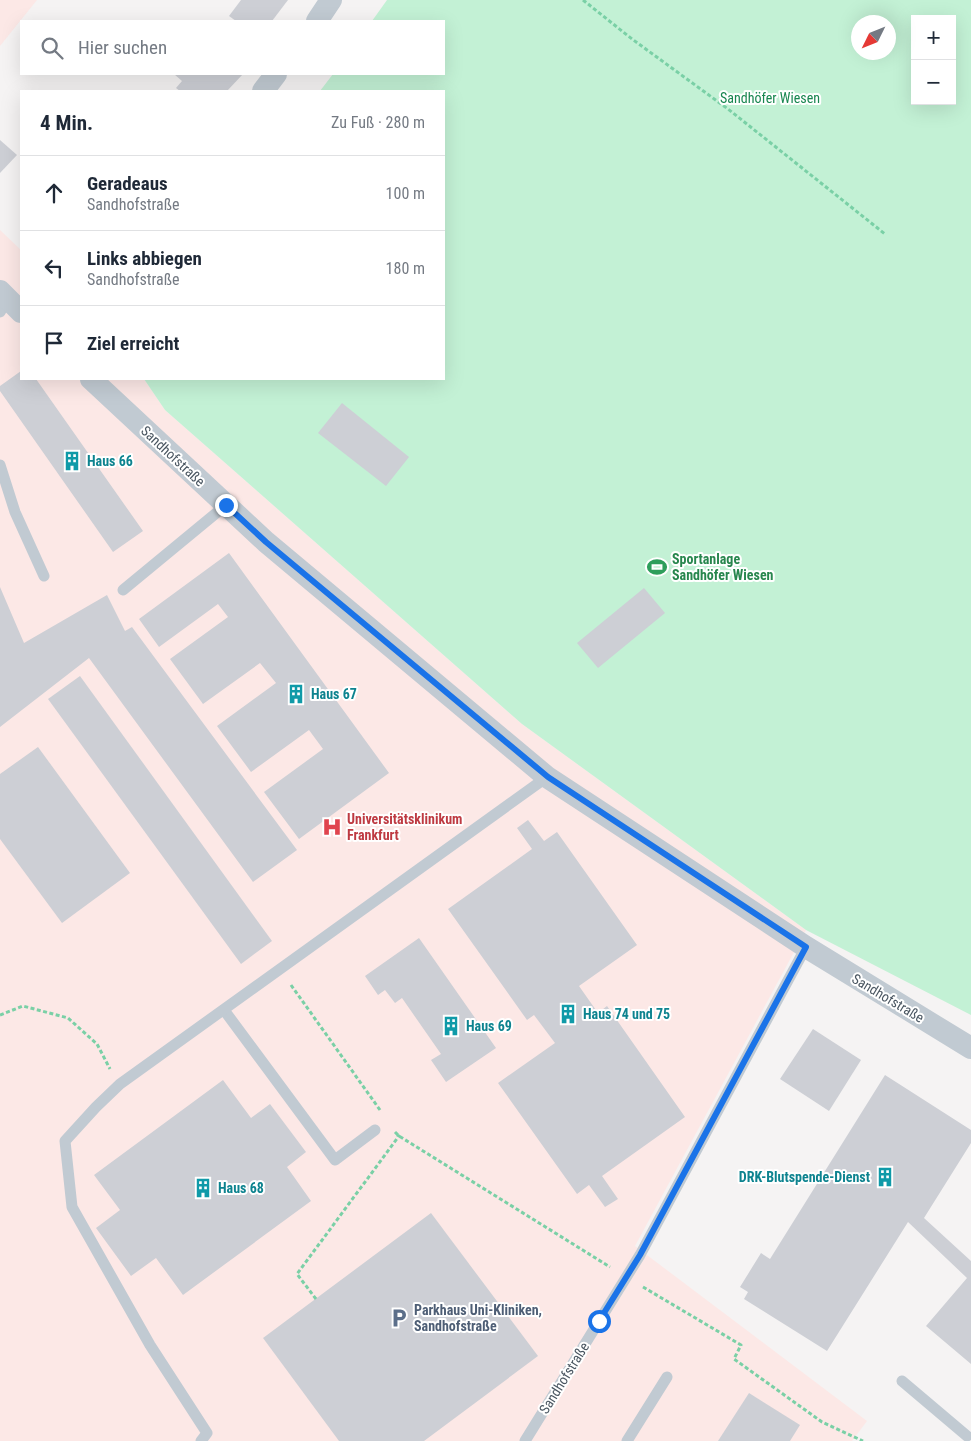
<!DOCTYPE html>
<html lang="de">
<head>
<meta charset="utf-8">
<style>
	body { margin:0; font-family:"Roboto Condensed",sans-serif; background:#f2f2f3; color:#1f2937 }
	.controls { position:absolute; right:15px; top:15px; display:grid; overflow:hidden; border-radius:0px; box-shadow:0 5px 20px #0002 }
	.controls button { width:45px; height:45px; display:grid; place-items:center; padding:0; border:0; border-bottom:1px solid #e0e1e3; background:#fff; color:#1f2937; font:25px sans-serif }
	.compass { position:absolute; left:851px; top:15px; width:45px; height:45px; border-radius:50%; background:#fff; box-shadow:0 5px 20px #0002; rotate:227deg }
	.stop { position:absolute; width:15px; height:15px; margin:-11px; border:4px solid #1a73e8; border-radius:50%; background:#fff }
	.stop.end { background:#1a73e8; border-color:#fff; box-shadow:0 1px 5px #0008 }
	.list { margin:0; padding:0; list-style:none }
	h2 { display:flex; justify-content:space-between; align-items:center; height:65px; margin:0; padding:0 20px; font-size:21px }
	h2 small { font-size:16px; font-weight:400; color:#747a83 }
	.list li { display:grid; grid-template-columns:32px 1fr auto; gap:15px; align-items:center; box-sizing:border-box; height:75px; padding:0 20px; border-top:1px solid #e0e1e3 }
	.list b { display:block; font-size:19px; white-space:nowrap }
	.list p { margin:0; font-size:16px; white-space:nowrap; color:#747a83 }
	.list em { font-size:16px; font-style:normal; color:#747a83 }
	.icon { flex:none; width:28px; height:28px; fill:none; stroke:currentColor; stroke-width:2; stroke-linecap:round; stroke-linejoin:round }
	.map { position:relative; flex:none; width:971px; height:1441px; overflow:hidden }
	.search { position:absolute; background:#fff; box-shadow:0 5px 20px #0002; left:20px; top:20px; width:425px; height:55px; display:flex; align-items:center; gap:12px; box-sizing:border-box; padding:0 18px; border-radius:0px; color:#747a83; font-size:19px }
	.panel { position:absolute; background:#fff; box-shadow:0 5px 20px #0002; left:20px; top:90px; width:425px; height:290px; border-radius:0px }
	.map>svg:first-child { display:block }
</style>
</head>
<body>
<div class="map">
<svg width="971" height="1441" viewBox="0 0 971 1441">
	<rect width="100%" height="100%" fill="#f5f3f3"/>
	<g fill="#fce8e6">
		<polygon points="0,0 37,0 0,46"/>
		<polygon points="0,230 21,250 21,379 144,379 165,410 522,724 806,930 635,1246 867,1421 852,1441 0,1441"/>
	</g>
	<path fill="#c3f1d5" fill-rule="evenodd" d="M387,0H971V1015L806,930L522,724L165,410L144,379H444V91H320L333,74H444V21H372ZM915,19H952V101H915ZM858,22H888V52H858Z"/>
	<g fill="#cdcfd5">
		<polygon points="241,0 288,0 272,21 236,21 229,16"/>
		<polygon points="174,74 243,74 227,91 180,91 176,88 182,81"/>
		<polygon points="0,140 17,155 0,173"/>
		<polygon points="21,371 21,379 36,379 143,531 113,552 0,391 0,386"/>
		<polygon points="342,403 409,457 386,486 318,433"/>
		<polygon points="229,553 389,773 299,839 264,792 323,749 309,730 251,772 217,726 276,683 260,663 203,704 170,659 228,617 218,604 159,647 139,619"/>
		<polygon points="0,587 24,643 107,595 125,631 132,627 297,850 253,882 89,658 0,727"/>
		<polygon points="644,588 665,613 598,668 577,643"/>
		<polygon points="80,676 272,941 241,964 48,699"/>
		<polygon points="38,747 130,873 62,923 0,839 0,774"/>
		<polygon points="528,820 544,841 557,832 637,945 579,986 598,1013 607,1006 685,1117 602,1176 618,1199 605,1207 589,1185 577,1194 498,1083 555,1043 534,1015 527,1020 448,909 532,849 517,828"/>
		<polygon points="419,938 496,1048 446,1082 431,1060 441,1054 402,998 395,1003 385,990 378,995 365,976"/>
		<polygon points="813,1029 861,1060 829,1111 780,1079"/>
		<polygon points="885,1075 971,1130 971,1143 924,1218 971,1261 971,1364 926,1326 967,1278 908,1222 827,1351 744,1299 748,1292 740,1287 761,1253 770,1259"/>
		<polygon points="223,1080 251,1118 270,1104 306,1152 287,1167 311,1201 183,1295 156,1258 131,1276 96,1228 120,1210 94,1175"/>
		<polygon points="431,1213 538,1356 424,1441 339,1441 263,1338"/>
		<polygon points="749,1393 800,1425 790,1441 718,1441"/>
	</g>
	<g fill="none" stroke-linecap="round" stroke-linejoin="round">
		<g stroke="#7ad0a6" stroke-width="3" stroke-dasharray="4 2.5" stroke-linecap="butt">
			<polyline points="583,0 632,39 728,109 885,234"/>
			<polyline points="291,985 380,1110"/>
			<polyline points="0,1015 23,1006 68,1018 97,1044 110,1069"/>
			<polyline points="395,1132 399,1136 610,1267"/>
			<polyline points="643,1287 741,1345 734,1359 822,1422 863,1441"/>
			<polyline points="316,1299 297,1274 399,1136 397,1135"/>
		</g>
		<g stroke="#c1cad2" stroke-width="11">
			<polyline points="0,312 8,299"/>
			<polyline points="0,465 15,512 44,576"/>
			<polyline points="123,590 226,505"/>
			<polyline points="224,1010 335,1160 375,1130"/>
			<polyline points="902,1381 967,1436"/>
			<polyline points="201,1441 207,1433 150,1345 72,1207 65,1141 96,1107 120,1084 547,777"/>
			<polyline points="525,1441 640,1255 806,947"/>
			<polyline points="627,1441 667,1377"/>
		</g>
		<g stroke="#c1cad2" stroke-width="22">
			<polyline points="317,21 331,0"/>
			<polyline points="263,91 276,74"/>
			<polyline points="0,291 21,312"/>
			<polyline points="91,379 266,542 547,777 806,947 971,1048"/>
		</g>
	</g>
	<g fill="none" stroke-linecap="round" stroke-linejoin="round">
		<polyline stroke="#1a73e8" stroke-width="6" points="226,505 266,542 548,777 806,947 640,1255 599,1321"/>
	</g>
	<defs>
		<symbol id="building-bare" viewBox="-9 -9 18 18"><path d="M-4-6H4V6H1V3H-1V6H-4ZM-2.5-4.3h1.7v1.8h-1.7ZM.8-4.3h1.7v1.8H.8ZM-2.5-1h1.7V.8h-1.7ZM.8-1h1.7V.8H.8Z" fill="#0f9aa8" stroke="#fff" stroke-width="2.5" paint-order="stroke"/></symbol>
		<symbol id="stadium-bare" viewBox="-9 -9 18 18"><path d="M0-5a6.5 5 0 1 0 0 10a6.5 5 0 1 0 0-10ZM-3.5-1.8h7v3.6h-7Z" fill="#2e9e5b" stroke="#fff" stroke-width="2.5" paint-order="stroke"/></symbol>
		<symbol id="hospital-bare" viewBox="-9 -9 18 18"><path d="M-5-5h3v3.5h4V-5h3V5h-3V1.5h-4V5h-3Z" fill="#e0444e" stroke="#fff" stroke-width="2.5" paint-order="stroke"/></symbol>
		<symbol id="parking-bare" viewBox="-9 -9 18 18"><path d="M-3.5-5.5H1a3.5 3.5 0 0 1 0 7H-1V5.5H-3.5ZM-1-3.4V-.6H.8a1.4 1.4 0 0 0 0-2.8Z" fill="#5c6f8a" stroke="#fff" stroke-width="2.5" paint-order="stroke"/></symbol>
	</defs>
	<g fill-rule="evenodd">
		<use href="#building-bare" x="58" y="447" width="28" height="28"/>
		<use href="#stadium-bare" x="643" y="553" width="28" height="28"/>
		<use href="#building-bare" x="282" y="680" width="28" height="28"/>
		<use href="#hospital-bare" x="318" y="813" width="28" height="28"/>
		<use href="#building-bare" x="554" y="1000" width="28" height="28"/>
		<use href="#building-bare" x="437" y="1012" width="28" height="28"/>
		<use href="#building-bare" x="871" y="1163" width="28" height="28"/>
		<use href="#building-bare" x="189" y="1174" width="28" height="28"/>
		<use href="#parking-bare" x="385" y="1304" width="28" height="28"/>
	</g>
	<g text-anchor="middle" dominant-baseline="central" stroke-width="4" stroke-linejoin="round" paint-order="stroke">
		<g font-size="14" fill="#17864f" stroke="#fff">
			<text x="770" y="98">Sandhöfer Wiesen</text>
		</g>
		<g font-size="14" fill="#4a5661" stroke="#fff">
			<text transform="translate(173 456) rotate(43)">Sandhofstraße</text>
			<text transform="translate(888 998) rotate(31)">Sandhofstraße</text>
			<text transform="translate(564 1378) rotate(-58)">Sandhofstraße</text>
		</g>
		<g font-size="14" font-weight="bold" fill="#0d838f" stroke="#fff" text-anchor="start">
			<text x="87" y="461">Haus 66</text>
			<text x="311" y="694">Haus 67</text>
			<text x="583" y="1014">Haus 74 und 75</text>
			<text x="466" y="1026">Haus 69</text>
			<text x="870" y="1177" text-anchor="end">DRK-Blutspende-Dienst</text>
			<text x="218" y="1188">Haus 68</text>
		</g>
		<g font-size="14" font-weight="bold" fill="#27864d" stroke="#fff" text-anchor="start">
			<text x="672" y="559">Sportanlage<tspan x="672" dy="16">Sandhöfer Wiesen</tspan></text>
		</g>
		<g font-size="14" font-weight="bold" fill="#be3a42" stroke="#fff" text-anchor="start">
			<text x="347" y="819">Universitätsklinikum<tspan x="347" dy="16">Frankfurt</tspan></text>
		</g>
		<g font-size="14" font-weight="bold" fill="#4e5e75" stroke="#fff" text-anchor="start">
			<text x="414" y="1310">Parkhaus Uni-Kliniken,<tspan x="414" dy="16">Sandhofstraße</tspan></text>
		</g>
	</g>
</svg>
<div class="controls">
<button>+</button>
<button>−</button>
</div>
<svg class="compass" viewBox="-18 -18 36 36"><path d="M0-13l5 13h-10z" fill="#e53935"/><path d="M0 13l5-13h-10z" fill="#747a83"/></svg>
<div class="stop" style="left:599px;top:1321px"></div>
<div class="stop end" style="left:226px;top:505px"></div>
<div class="search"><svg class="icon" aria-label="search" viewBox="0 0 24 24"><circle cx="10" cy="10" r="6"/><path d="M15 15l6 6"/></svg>Hier suchen</div>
<section class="panel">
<h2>4 Min.<small>Zu Fuß · 280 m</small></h2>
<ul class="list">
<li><svg class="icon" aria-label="ahead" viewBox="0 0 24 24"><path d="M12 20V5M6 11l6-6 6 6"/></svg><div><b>Geradeaus</b><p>Sandhofstraße</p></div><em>100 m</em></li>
<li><svg class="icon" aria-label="left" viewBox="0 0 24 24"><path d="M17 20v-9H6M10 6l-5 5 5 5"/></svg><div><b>Links abbiegen</b><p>Sandhofstraße</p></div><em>180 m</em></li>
<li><svg class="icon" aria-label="arrive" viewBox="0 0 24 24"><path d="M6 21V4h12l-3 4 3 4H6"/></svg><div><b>Ziel erreicht</b></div></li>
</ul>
</section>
</div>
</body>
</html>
